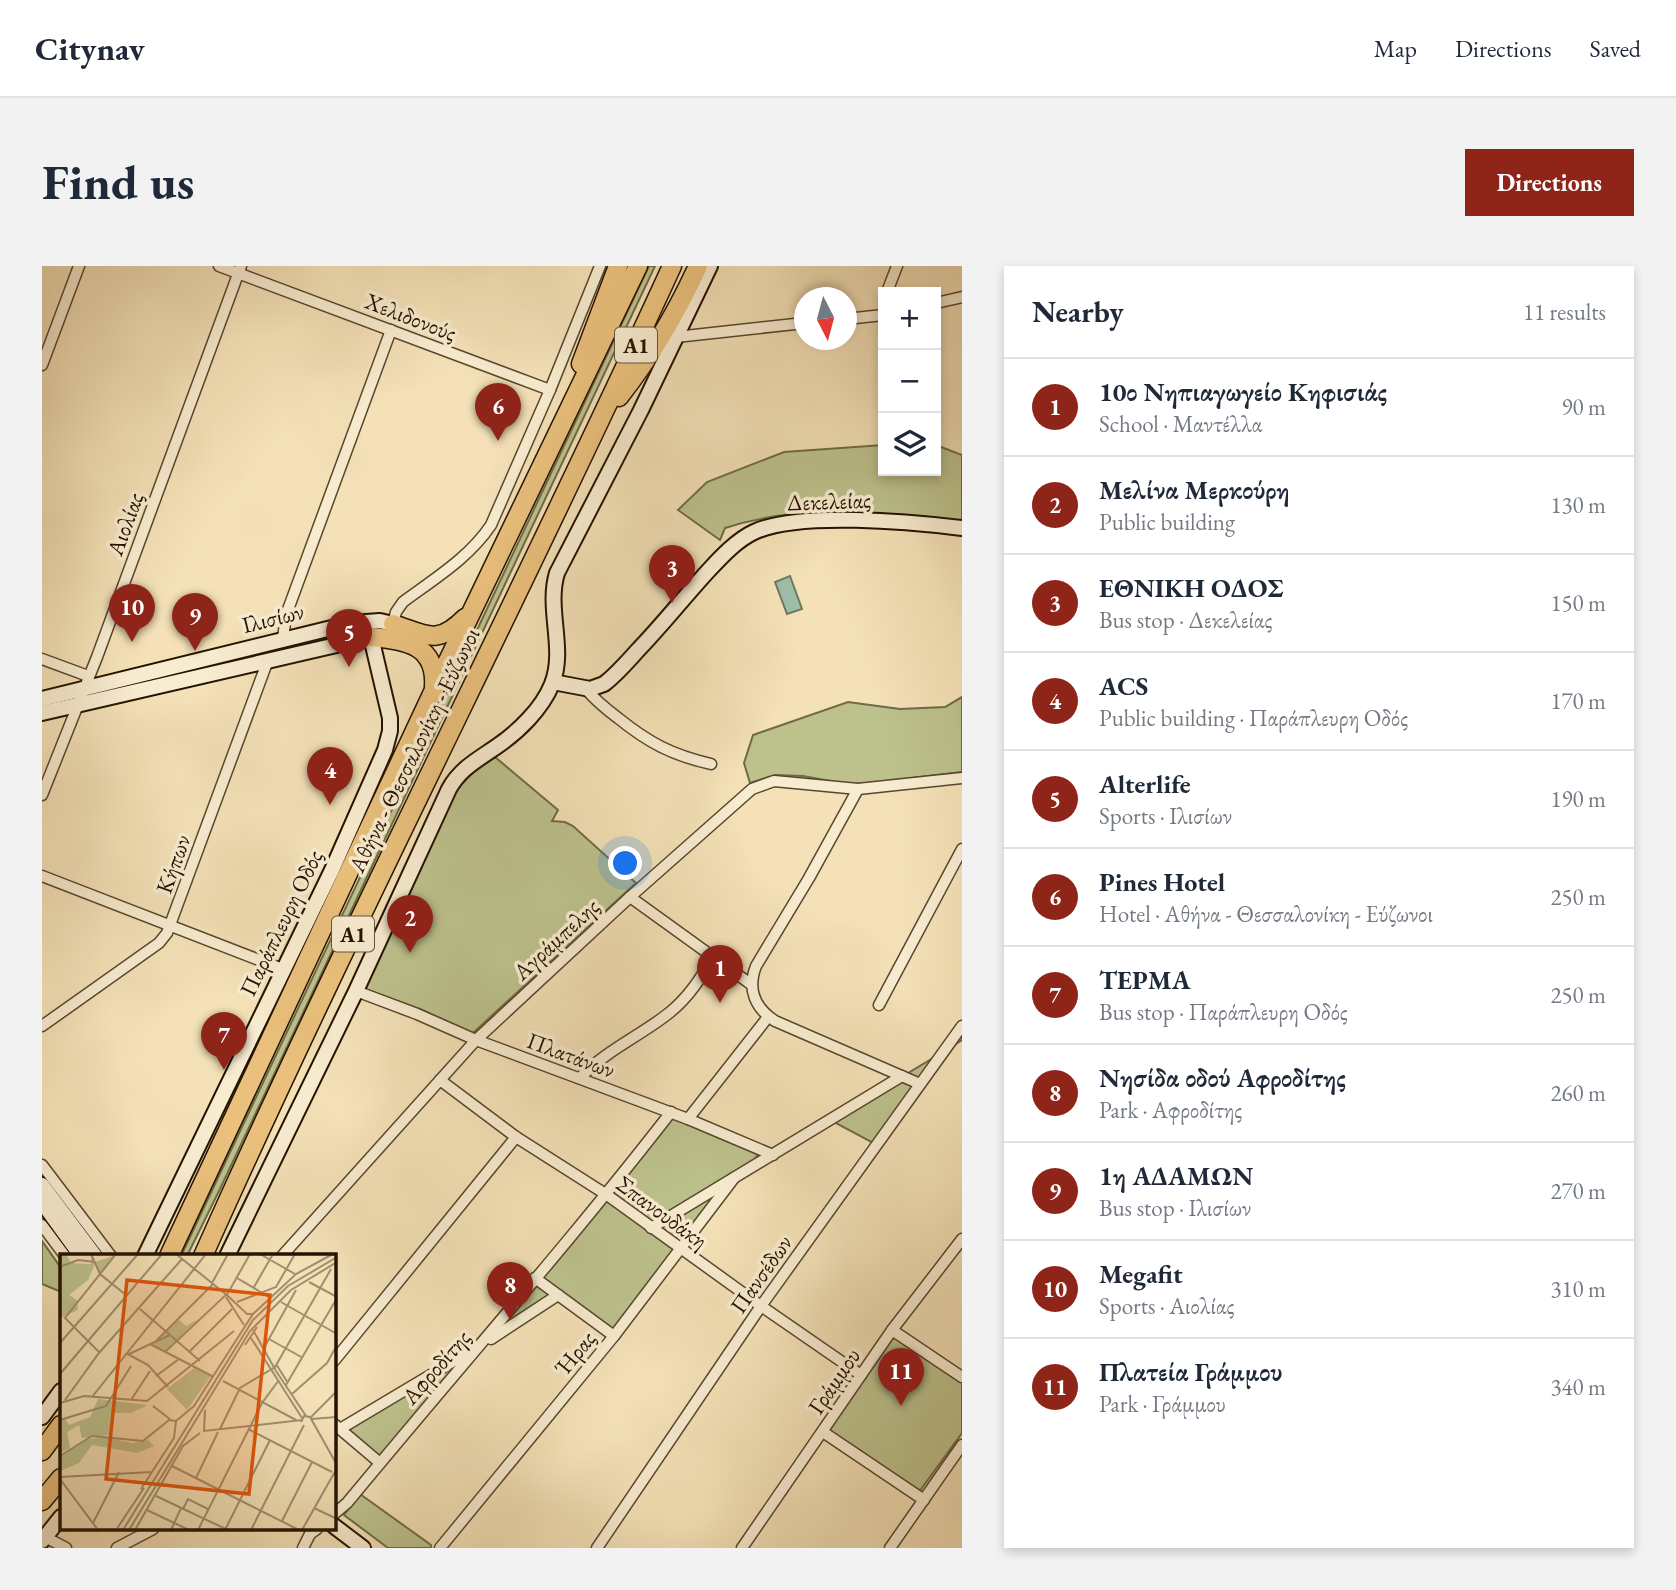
<!DOCTYPE html>
<html lang="en">
<head>
<meta charset="utf-8">
<style>
	body { margin:0; font-family:"EB Garamond",serif; background:#f2f2f3; color:#1f2937 }
	.controls { position:absolute; right:21px; top:21px; display:grid; overflow:hidden; border-radius:0px; box-shadow:0 4px 10px #0003 }
	.controls button { width:63px; height:63px; display:grid; place-items:center; padding:0; border:0; border-bottom:2px solid #e0e1e3; background:#fff; color:#1f2937; font:35px sans-serif }
	.compass { position:absolute; left:752px; top:21px; width:63px; height:63px; border-radius:50%; background:#fff; box-shadow:0 4px 10px #0003; rotate:174deg }
	.you { position:absolute; left:584px; top:598px; width:24px; height:24px; margin:-18px; border:5px solid #fff; border-radius:50%; background:#1a73e8; box-shadow:0 0 0 10px #1a73e833 }
	.badge { display:grid; place-items:center; width:46px; height:46px; border-radius:50%; background:#8f2418; color:#fff; font-size:23px; font-weight:700 }
	.pin { position:absolute; translate:-50% -58px; filter:drop-shadow(0 2px 4px #0008) }
	.pin::after { content:''; position:absolute; top:37px; width:24px; height:21px; background:inherit; clip-path:polygon(0 0,100% 0,50% 100%) }
	.list { margin:0; padding:0; list-style:none }
	h2 { display:flex; justify-content:space-between; align-items:center; height:91px; margin:0; padding:0 28px; font-size:30px }
	h2 small { font-size:23px; font-weight:400; color:#747a83 }
	.list li { display:grid; grid-template-columns:46px 1fr auto; gap:21px; align-items:center; box-sizing:border-box; height:98px; padding:0 28px; border-top:2px solid #e0e1e3 }
	.list b { display:block; font-size:26px; white-space:nowrap }
	.list p { margin:0; font-size:23px; white-space:nowrap; color:#747a83 }
	.list em { font-size:23px; font-style:normal; color:#747a83 }
	.icon { flex:none; width:38px; height:38px; fill:none; stroke:currentColor; stroke-width:2; stroke-linecap:round; stroke-linejoin:round }
	.map { position:relative; flex:none; width:920px; height:1282px; overflow:hidden; border-radius:0px }
	header { display:flex; align-items:center; gap:42px; box-sizing:border-box; height:98px; padding:0 35px; background:#fff; border-bottom:2px solid #e0e1e3 }
	header strong { font-size:33px }
	nav { display:flex; gap:38px; margin-inline-start:auto; font-size:24px }
	.intro { display:flex; align-items:center; justify-content:space-between; box-sizing:border-box; height:168px; padding:0 42px }
	h1 { margin:0; font-size:49px }
	.button { padding:18px 32px; border-radius:0px; background:#8f2418; color:#fff; font-size:24px; font-weight:700 }
	main { display:flex; gap:42px; padding:0 42px }
	aside { flex:1; background:#fff; border-radius:0px; box-shadow:0 4px 10px #0003 }
	.map>svg:first-child { display:block }
</style>
</head>
<body>
<header>
<strong>Citynav</strong>
<nav><a>Map</a><a>Directions</a><a>Saved</a></nav>
</header>
<div class="intro"><h1>Find us</h1><a class="button">Directions</a></div>
<main>
<div class="map">
<svg width="920" height="1282" viewBox="0 0 920 1282">
	<rect width="100%" height="100%" fill="#f4e1b7"/>
	<filter id="stains"><feTurbulence type="fractalNoise" baseFrequency=".00286" numOctaves="4"/><feColorMatrix values="0 0 0 0 .2 0 0 0 0 .09 0 0 0 0 .02 0 0 0 .5 -.17"/></filter>
	<radialGradient id="worn" r=".72"><stop offset=".6" stop-color="#630" stop-opacity="0"/><stop offset="1" stop-color="#630" stop-opacity=".3"/></radialGradient>
	<g fill="#bdc28d" stroke="#706a46" stroke-width="2">
		<polygon points="607,0 613,0 178,923 145,990 139,990"/>
		<path d="M841,179V205H894V179L920,189V256C841,246 761,237 683,262L678,274L636,244L665,216L742,186Z"/>
		<polygon points="920,431 920,506 810,519 761,510 733,509 708,517 702,497 711,469 806,436 858,443 903,441"/>
		<polygon points="453,491 516,544 510,555 523,556 531,560 594,617 431,767 378,743 323,723 415,521 428,509"/>
		<polygon points="920,757 920,774 901,786 835,879 788,854 901,786"/>
		<polygon points="629,846 719,885 572,1070 516,1029 439,1079"/>
		<polygon points="0,975 19,1002 19,1026 0,1018"/>
		<polygon points="850,1064 920,1115 920,1167 877,1226 781,1166"/>
		<polygon points="433,1084 338,1197 298,1163"/>
		<polygon points="318,1228 389,1279 389,1282 346,1282 302,1249"/>
	</g>
	<polygon fill="#9dbea9" stroke="#6d7965" stroke-width="2" points="748,310 760,343 745,348 733,316"/>
	<g fill="none" stroke-linecap="round" stroke-linejoin="round">
		<defs>
			<g id="street">
				<polyline points="177,0 508,124"/>
				<polyline points="845,26 855,0"/>
				<polyline points="894,37 920,31"/>
				<polyline points="804,53 841,49"/>
				<polyline points="634,71 762,57"/>
				<polyline points="0,99 37,0"/>
				<path d="M351,358L354,346L361,336C392,313 427,292 449,259L508,124L558,0"/>
				<polyline points="241,373 244,349 349,64"/>
				<polyline points="0,393 46,410"/>
				<path d="M543,422C553,434 564,443 576,452C607,477 630,489 669,498"/>
				<path d="M816,523L767,612L714,700C705,723 713,742 733,755L878,818"/>
				<polyline points="0,529 55,391 199,0"/>
				<polyline points="0,610 243,704"/>
				<polyline points="588,631 710,719"/>
				<polyline points="314,725 375,748 434,774 646,853 731,889"/>
				<polyline points="837,739 920,583"/>
				<polyline points="0,760 117,677 125,667 226,394"/>
				<path d="M538,812C563,785 598,770 627,747C646,732 659,712 671,691"/>
				<polyline points="398,814 474,871 565,929 719,1040 819,1109"/>
				<polyline points="646,853 726,751"/>
				<polyline points="0,899 69,990"/>
				<polyline points="0,959 23,990"/>
				<polyline points="609,962 860,810"/>
				<polyline points="240,990 434,774 588,631 710,523 732,515 816,523 920,512"/>
				<polyline points="493,1012 572,1070"/>
				<polyline points="850,1064 920,1111"/>
				<polyline points="449,1073 516,1029"/>
				<polyline points="292,1095 474,871"/>
				<polyline points="292,1158 338,1197"/>
				<polyline points="298,1163 427,1086"/>
				<polyline points="781,1166 882,1234"/>
				<path d="M292,1248L305,1237C413,1106 525,980 629,846"/>
				<polyline points="3,1271 24,1282"/>
				<polyline points="75,1282 111,1263"/>
				<polyline points="261,1282 268,1268 275,1263"/>
				<polyline points="398,1282 572,1070 692,912"/>
				<polyline points="555,1282 719,1040 920,760"/>
				<polyline points="700,1282 850,1064 920,973"/>
				<polyline points="848,1282 920,1179"/>
			</g>
			<g id="secondary">
				<path d="M511,416L548,423L562,418C575,408 585,396 596,384C621,358 643,330 667,304C680,290 695,274 712,266C757,245 870,256 920,262"/>
				<polyline points="0,433 310,357 338,355 351,358"/>
				<polyline points="0,447 329,371 348,452 348,465 343,484 290,604 103,990"/>
				<polyline points="0,919 53,990"/>
				<polyline points="0,936 39,990"/>
				<path d="M185,990L314,725L407,523C418,503 435,494 454,481C476,466 500,443 510,418C524,383 504,343 515,307L599,144L668,0"/>
				<polyline points="0,1151 19,1125"/>
				<polyline points="292,1260 321,1282"/>
				<polyline points="0,1275 19,1251"/>
			</g>
			<g id="highway">
				<polyline points="539,98 576,0"/>
				<path d="M577,131C610,89 634,48 656,0"/>
				<path d="M351,358C385,369 395,380 423,352"/>
				<path d="M329,371C364,374 395,379 392,421"/>
				<polyline points="127,990 391,426 596,0"/>
				<path d="M161,990C310,656 478,332 630,0"/>
				<polyline points="0,1185 19,1159"/>
				<polyline points="0,1235 19,1212"/>
			</g>
		</defs>
		<use href="#street" stroke="#58462e" stroke-width="13"/>
		<use href="#secondary" stroke="#241200" stroke-width="18"/>
		<use href="#highway" stroke="#241200" stroke-width="21"/>
		<use href="#street" stroke="#f8ecd0" stroke-width="10"/>
		<use href="#secondary" stroke="#f8ecd0" stroke-width="14"/>
		<use href="#highway" stroke="#eac07c" stroke-width="18"/>
	</g>
	<g text-anchor="middle" dominant-baseline="central" stroke-width="7" stroke-linejoin="round" paint-order="stroke">
		<g fill="#f8ecd0" stroke="#64533e" stroke-width="2">
			<rect x="573" y="61.5" width="42" height="35" rx="5"/>
			<rect x="290" y="650.5" width="42" height="35" rx="5"/>
		</g>
		<g font-size="21" font-weight="bold" fill="#241200">
			<text x="594" y="79">Α1</text>
			<text x="311" y="668">Α1</text>
		</g>
		<g font-size="23" fill="#241200" stroke="#f8ecd0">
			<text transform="translate(369 51) rotate(21)">Χελιδονούς</text>
			<text transform="translate(787 235) rotate(-2)">Δεκελείας</text>
			<text transform="translate(83 258) rotate(-70)">Αιολίας</text>
			<text transform="translate(231 352) rotate(-14)">Ιλισίων</text>
			<text transform="translate(372 484) rotate(-64)">Αθήνα - Θεσσαλονίκη - Εύζωνοι</text>
			<text transform="translate(131 598) rotate(-70)">Κήπων</text>
			<text transform="translate(239 657) rotate(-64)">Παράπλευρη Οδός</text>
			<text transform="translate(514 673) rotate(-43)">Αγράμπελης</text>
			<text transform="translate(529 789) rotate(20)">Πλατάνων</text>
			<text transform="translate(620 946) rotate(36)">Σπανουδάκη</text>
			<text transform="translate(719 1008) rotate(-55)">Πανσέδων</text>
			<text transform="translate(533 1087) rotate(-51)">Ήρας</text>
			<text transform="translate(394 1101) rotate(-49)">Αφροδίτης</text>
			<text transform="translate(792 1115) rotate(-56)">Γράμμου</text>
		</g>
	</g>
	<g transform="translate(18 988)">
		<rect width="276" height="276" fill="#f4e1b7"/>
		<path d="M0,0H6L11,9L31,10V1L35,8L56,1L40,20L35,10L28,26L9,41L17,46L18,56L0,64ZM118,65L126,72L138,65L105,98L92,91ZM134,114L151,122L127,156L107,135ZM38,145L88,151L71,159H51L49,181L22,184L19,171L7,178L10,194L0,199V167L5,165L9,171L30,163ZM43,183L73,189L88,186L94,192L77,199L32,191L19,209L0,217V203L29,185Z" fill="#bdc28d"/>
		<path fill="none" stroke="#a18e6e" stroke-width="2" d="M31,0L40,20L66,41M116,0L168,42M200,0L235,20M2,12L18,6L35,8M177,24L209,43M249,28L277,43M152,29L168,0M194,33L213,0M167,41L187,60H193M166,43L184,71M177,48L216,33L235,0M221,48L277,80M80,55L140,107M193,76L216,117M191,84L242,164M209,85L243,104M96,87L153,30M0,89L78,0M90,90L152,122M185,91L197,73M205,92L236,36M130,97L172,55M39,98L5,64L56,0M105,98L168,39L190,0M66,99L88,111L108,133M69,100L110,81M216,110L228,129M216,117L246,162M0,120L102,0M96,122L119,105M163,127L236,166M226,131L277,44M232,140L267,109L277,91M32,143L146,0M5,146L39,99L122,5M71,146L90,117M0,149L24,142L87,147L174,77M93,152L111,166M145,156L144,177L242,166M251,163L277,137M251,165L277,163M0,166L46,152L71,112M241,168L244,162L250,163L277,211M160,175L180,134L215,113L271,15M188,175L272,218M0,202L32,182L83,187L109,166L116,167M112,212L239,276M0,223L92,218M136,224L158,178M0,225L38,276M81,235L114,184L116,167L134,152L193,60L236,20L273,0M96,242L168,276M254,254L277,265M123,255L128,245L148,255M87,256L129,276M222,267L252,208M33,269L59,218M56,276L84,234M63,276L193,66L228,32L277,3M69,276L190,77L231,36L277,8M75,276L123,192L140,179M111,276L121,254M138,276L202,149L219,126M165,276L210,186M191,276L244,171M242,276L277,214"/>
		<path fill="#de550b" fill-opacity="0.15" stroke="#de550b" stroke-width="3.5" d="M67,26L210,41L189,240L46,225Z"/>
		<rect width="276" height="276" fill="none" stroke="#241200" stroke-width="3.5"/>
	</g>
	<rect width="100%" height="100%" filter="url(#stains)"/>
	<rect width="100%" height="100%" fill="url(#worn)"/>
</svg>
<div class="controls">
<button>+</button>
<button>−</button>
<button><svg class="icon" aria-label="layers" viewBox="0 0 24 24"><path d="M12 4l9 5-9 5-9-5zM3 14l9 5 9-5"/></svg></button>
</div>
<svg class="compass" viewBox="-18 -18 36 36"><path d="M0-13l5 13h-10z" fill="#e53935"/><path d="M0 13l5-13h-10z" fill="#747a83"/></svg>
<div class="you"></div>
<div class="pin badge" style="left:678px;top:737px">1</div>
<div class="pin badge" style="left:368px;top:687px">2</div>
<div class="pin badge" style="left:630px;top:337px">3</div>
<div class="pin badge" style="left:288px;top:539px">4</div>
<div class="pin badge" style="left:307px;top:401px">5</div>
<div class="pin badge" style="left:456px;top:175px">6</div>
<div class="pin badge" style="left:182px;top:804px">7</div>
<div class="pin badge" style="left:468px;top:1054px">8</div>
<div class="pin badge" style="left:153px;top:385px">9</div>
<div class="pin badge" style="left:90px;top:376px">10</div>
<div class="pin badge" style="left:859px;top:1140px">11</div>
</div>
<aside>
<h2>Nearby<small>11 results</small></h2>
<ul class="list">
<li><span class="badge">1</span><div><b>10ο Νηπιαγωγείο Κηφισιάς</b><p>School · Μαντέλλα</p></div><em>90 m</em></li>
<li><span class="badge">2</span><div><b>Μελίνα Μερκούρη</b><p>Public building</p></div><em>130 m</em></li>
<li><span class="badge">3</span><div><b>ΕΘΝΙΚΗ ΟΔΟΣ</b><p>Bus stop · Δεκελείας</p></div><em>150 m</em></li>
<li><span class="badge">4</span><div><b>ACS</b><p>Public building · Παράπλευρη Οδός</p></div><em>170 m</em></li>
<li><span class="badge">5</span><div><b>Alterlife</b><p>Sports · Ιλισίων</p></div><em>190 m</em></li>
<li><span class="badge">6</span><div><b>Pines Hotel</b><p>Hotel · Αθήνα - Θεσσαλονίκη - Εύζωνοι</p></div><em>250 m</em></li>
<li><span class="badge">7</span><div><b>ΤΕΡΜΑ</b><p>Bus stop · Παράπλευρη Οδός</p></div><em>250 m</em></li>
<li><span class="badge">8</span><div><b>Νησίδα οδού Αφροδίτης</b><p>Park · Αφροδίτης</p></div><em>260 m</em></li>
<li><span class="badge">9</span><div><b>1η ΑΔΑΜΩΝ</b><p>Bus stop · Ιλισίων</p></div><em>270 m</em></li>
<li><span class="badge">10</span><div><b>Megafit</b><p>Sports · Αιολίας</p></div><em>310 m</em></li>
<li><span class="badge">11</span><div><b>Πλατεία Γράμμου</b><p>Park · Γράμμου</p></div><em>340 m</em></li>
</ul>
</aside>
</main>
</body>
</html>
